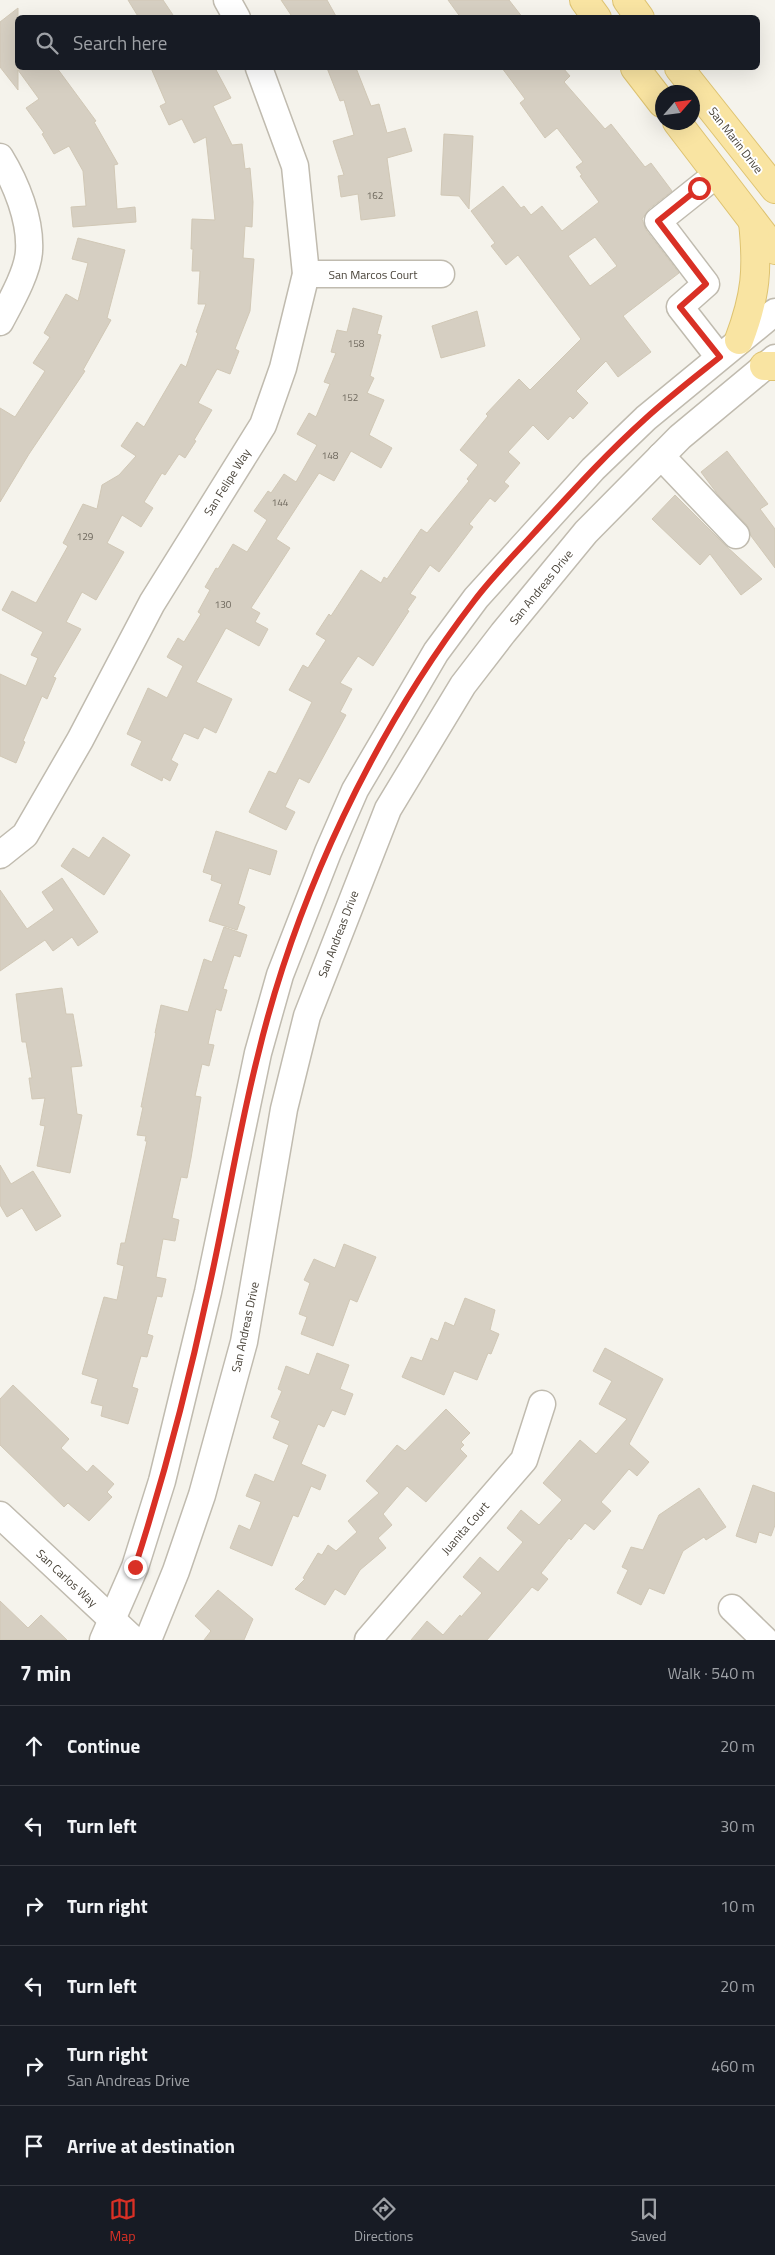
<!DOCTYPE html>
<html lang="en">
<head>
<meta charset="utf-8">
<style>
	body { margin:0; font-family:"Titillium Web",sans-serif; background:#242831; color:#f1f3f6 }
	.compass { position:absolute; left:655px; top:85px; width:45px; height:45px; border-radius:50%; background:#171b24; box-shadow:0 5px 20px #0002; rotate:62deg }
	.stop { position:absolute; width:15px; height:15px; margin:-11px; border:4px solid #d93025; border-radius:50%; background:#fff }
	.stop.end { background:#d93025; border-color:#fff; box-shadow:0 1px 5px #0008 }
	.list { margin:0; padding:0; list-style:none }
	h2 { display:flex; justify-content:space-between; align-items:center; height:65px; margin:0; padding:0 20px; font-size:21px }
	h2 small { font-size:16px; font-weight:400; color:#9ea1a6 }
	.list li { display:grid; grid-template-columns:32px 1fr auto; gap:15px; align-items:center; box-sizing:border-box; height:80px; padding:0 20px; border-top:1px solid #363941 }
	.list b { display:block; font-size:19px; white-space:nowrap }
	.list p { margin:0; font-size:16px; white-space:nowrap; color:#9ea1a6 }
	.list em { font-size:16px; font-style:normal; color:#9ea1a6 }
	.icon { flex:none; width:28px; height:28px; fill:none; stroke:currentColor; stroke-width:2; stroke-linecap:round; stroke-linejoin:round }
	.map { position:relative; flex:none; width:775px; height:1640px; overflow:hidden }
	.search { position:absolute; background:#171b24; box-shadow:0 5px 20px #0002; left:15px; right:15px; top:15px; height:55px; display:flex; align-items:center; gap:12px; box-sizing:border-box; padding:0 18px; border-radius:8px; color:#9ea1a6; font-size:19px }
	.sheet { height:545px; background:#171b24 }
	nav { display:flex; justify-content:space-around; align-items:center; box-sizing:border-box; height:70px; border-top:1px solid #363941; background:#171b24; font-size:14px; color:#9ea1a6 }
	nav a { display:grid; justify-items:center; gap:2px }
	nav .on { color:#d93025 }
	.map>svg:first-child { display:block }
</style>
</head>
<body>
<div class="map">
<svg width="775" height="1640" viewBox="0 0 775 1640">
	<rect width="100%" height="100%" fill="#f5f3ec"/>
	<g fill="#d6cfc2" stroke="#d1c8b6" fill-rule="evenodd">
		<polygon points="128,0 163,0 175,18 139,18"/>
		<polygon points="281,0 327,0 337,18 293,18"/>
		<polygon points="448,0 509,0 523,18 461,18"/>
		<polygon points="18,8 18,68 57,68 96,121 94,122 118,164 114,165 117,209 135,207 136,222 73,227 71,207 86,206 83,171 69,146 54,154 42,134 44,133 26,108 39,99 18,70 18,90 0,67 0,22"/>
		<polygon points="151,68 215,68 231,98 213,106 232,145 242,144 245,169 250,168 253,202 252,227 245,226 243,258 254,259 250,311 235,349 239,351 230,374 217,369 198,403 212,410 194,440 196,441 185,458 179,454 165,475 162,473 144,502 153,508 141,527 122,515 107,543 124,552 96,600 82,592 66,622 81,629 53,677 56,678 47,699 42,696 23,741 25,742 16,763 0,756 0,674 26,686 38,658 31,655 43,632 2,610 12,591 36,603 68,546 63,543 83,504 97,509 102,485 119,475 136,456 121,446 137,422 144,427 181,364 186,367 198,333 196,332 206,304 198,304 200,271 192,271 193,249 191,249 192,219 215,220 206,137 194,143 182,119 169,125 160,106 166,103"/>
		<polygon points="327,68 356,68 371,106 379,104 387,133 405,128 412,151 387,158 395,216 361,220 358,194 341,197 338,176 344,175 333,141 354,135 344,100 340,101"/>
		<path d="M502,68H563L570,76L564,82L605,129L611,124L645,167L651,163L672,191L649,209L642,219L646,230L679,273L623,316L651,352L618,377L606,361L576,391L588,403L573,419L570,416L548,440L533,425L508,452L520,463L504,482L509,486L495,502L490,498L469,524L473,527L439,572L430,565L410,594L416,597L407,610L409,611L373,666L358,656L340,683L352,689L340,712L346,715L309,783L299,778L285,807L295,812L286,830L249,812L269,771L276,774L312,702L289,690L303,665L308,668L326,640L316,634L329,614L331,616L361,570L381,583L384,577L387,579L421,529L427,533L469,481L467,479L478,465L460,450L488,416L486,414L519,379L530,390L581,339L518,255L506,265L491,246L495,243L471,211L503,186L521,208L524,206L531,215L542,206L562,231L599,202L580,176L582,175L576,167L583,162L557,128L545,138L520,103L525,99ZM595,237L617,266L590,286L568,256Z"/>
		<polygon points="444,134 473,136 469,209 459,196 441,195"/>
		<polygon points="78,238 125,250 107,318 111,320 83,370 85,371 29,454 0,502 0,408 15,417 45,371 33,363 50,337 44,333 66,294 78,301 88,263 72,259"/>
		<polygon points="353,308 382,316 377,334 381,335 370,376 374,378 367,393 384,400 369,435 392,448 381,468 351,451 334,481 319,473 276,539 290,548 251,608 260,613 255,622 268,629 259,646 226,628 196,682 232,699 216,733 204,727 198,739 184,733 171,760 178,764 170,781 163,777 162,781 131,765 142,741 127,734 148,688 167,698 183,666 167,657 178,638 184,642 201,614 198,612 210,590 205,587 216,568 218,569 233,544 247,552 267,520 254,511 268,491 271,493 284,474 296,482 317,445 297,434 309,413 316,417 330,384 324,382 336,353 331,352 337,330 347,332"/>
		<polygon points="477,311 485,346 441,358 432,326"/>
		<polygon points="727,451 768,504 760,509 775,529 775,568 751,536 747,525 719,496 701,472"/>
		<polygon points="675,495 725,545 762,579 741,595 710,554 700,565 652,519"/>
		<polygon points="216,831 277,851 270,875 249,868 238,904 245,907 237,930 209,921 222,884 211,880 212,875 203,872"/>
		<polygon points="103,837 130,855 104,895 61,866 73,848 89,858"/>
		<polygon points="62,878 98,932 78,946 72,937 53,951 45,940 0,971 0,890 27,929 54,910 42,892"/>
		<polygon points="224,927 247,935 240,957 234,955 223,989 227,990 221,1011 216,1009 208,1044 214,1045 209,1066 202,1064 195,1096 201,1097 191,1158 187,1178 181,1177 172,1218 179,1220 175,1241 163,1239 156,1277 166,1279 162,1297 157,1296 147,1334 153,1336 147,1357 141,1356 132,1387 138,1389 128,1424 101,1416 103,1406 91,1403 98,1379 82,1374 104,1297 117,1300 124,1266 117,1264 121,1243 125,1243 147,1141 145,1141 146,1136 137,1135 143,1107 141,1107 156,1033 155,1033 161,1005 188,1012 204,959 212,962"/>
		<polygon points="62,988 66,1014 73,1014 82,1066 71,1067 77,1114 82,1115 70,1173 37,1166 45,1126 40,1125 45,1098 32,1099 29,1078 32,1078 26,1042 22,1042 16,994"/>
		<polygon points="0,1165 11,1184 33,1171 61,1216 36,1231 22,1208 7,1217 0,1205"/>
		<polygon points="344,1244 376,1257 357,1302 350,1299 333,1346 301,1334 307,1317 299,1314 310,1283 304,1280 314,1259 335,1268"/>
		<polygon points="465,1298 495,1310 490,1330 499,1334 491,1354 488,1353 477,1380 454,1371 444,1395 402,1377 411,1357 422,1361 431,1338 438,1341 445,1322 454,1326"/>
		<polygon points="605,1348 663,1379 629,1444 649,1462 637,1476 629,1469 601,1502 611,1511 594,1530 585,1523 571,1540 569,1538 541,1573 548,1579 538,1591 532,1587 487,1640 411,1640 427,1621 443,1635 460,1615 461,1617 482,1593 463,1577 480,1557 498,1572 523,1542 507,1528 521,1510 539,1525 562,1500 543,1483 580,1440 596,1454 627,1419 599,1404 612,1381 593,1371"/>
		<polygon points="317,1353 349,1365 340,1389 353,1394 345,1415 332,1410 324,1427 318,1424 301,1464 326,1475 320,1490 311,1486 298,1517 293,1515 272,1566 230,1548 239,1525 250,1530 261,1502 246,1496 255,1474 274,1482 289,1445 273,1438 280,1421 271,1417 282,1391 278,1389 286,1366 309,1375"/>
		<polygon points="13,1385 69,1439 61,1448 87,1472 93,1465 114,1484 107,1492 112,1497 89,1521 68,1503 64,1507 0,1445 0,1399"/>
		<polygon points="446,1409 470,1433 461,1442 464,1445 460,1449 467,1456 426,1502 407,1486 383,1514 392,1525 378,1538 386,1548 360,1570 345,1595 335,1589 325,1605 295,1589 305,1579 303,1578 318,1553 322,1555 328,1545 336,1551 357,1532 348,1521 379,1493 366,1481 397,1445 405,1451"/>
		<polygon points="753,1485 775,1493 775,1525 771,1536 759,1532 756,1543 736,1536"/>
		<polygon points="699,1488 726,1527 706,1540 704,1537 683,1551 664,1594 649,1588 641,1605 617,1593 628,1570 622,1567 631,1547 643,1550 659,1515"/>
		<polygon points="218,1590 253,1619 244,1640 204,1640 211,1631 195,1616"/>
		<polygon points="0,1601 28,1628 41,1615 67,1640 0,1640"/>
	</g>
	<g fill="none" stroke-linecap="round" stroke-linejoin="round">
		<defs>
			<g id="minor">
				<polyline points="227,0 237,18"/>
				<path d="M0,157C16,183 31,220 29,251C28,272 10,303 0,322"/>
				<polyline points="717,174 658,221 706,284 680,307 719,357"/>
				<polyline points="306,274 441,274"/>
				<polyline points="661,456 736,535"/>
				<polyline points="0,855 25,835 80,740 152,603 263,425 283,368 306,274 295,166 259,68"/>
				<polyline points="0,1515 134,1640"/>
				<polyline points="732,1608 765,1640"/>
				<polyline points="103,1640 135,1567 162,1481 208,1292 258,1053 280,975 328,852 355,790 436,652 476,598 593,469 646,418 775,312"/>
				<polyline points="148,1640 176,1571 202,1495 244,1342 284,1109 307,1016 388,809 463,685 503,633 586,532 680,437 775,358"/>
				<polyline points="368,1640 524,1460 542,1404"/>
			</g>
			<g id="major">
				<polyline points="584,0 597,18"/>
				<polyline points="627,0 640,18"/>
				<polyline points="635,68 662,103"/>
				<polyline points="679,68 775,189"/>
				<polyline points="677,122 775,250"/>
				<path d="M739,340C756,295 758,269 753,222"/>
				<polyline points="764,366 775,366"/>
			</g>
		</defs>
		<use href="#minor" stroke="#c0bbaf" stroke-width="29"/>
		<use href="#major" stroke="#dec371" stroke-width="30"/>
		<use href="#minor" stroke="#fff" stroke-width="26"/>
		<use href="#major" stroke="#f9e4a2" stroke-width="28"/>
	</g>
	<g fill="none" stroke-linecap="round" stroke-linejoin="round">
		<path stroke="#d93025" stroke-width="6" d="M135,1567C164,1477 188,1385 208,1292C226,1213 238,1133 258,1055C296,896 375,730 474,601C492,577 514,555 534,533C570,494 605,455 645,419C669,397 695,377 720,357L680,307L706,284L658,221L699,188"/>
	</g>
	<g text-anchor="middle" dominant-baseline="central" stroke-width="4" stroke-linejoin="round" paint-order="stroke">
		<g font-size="10" fill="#6d675c">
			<text x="375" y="195">162</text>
			<text x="356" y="343">158</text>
			<text x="350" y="397">152</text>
			<text x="330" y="455">148</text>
			<text x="280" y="502">144</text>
			<text x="85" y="536">129</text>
			<text x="223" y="604">130</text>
		</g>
		<g font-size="12" fill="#4a443a" stroke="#fff">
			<text transform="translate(736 140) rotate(52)">San Marin Drive</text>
			<text x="373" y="274">San Marcos Court</text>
			<text transform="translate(227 482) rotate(-58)">San Felipe Way</text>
			<text transform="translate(541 587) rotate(-51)">San Andreas Drive</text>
			<text transform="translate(338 934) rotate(-69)">San Andreas Drive</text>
			<text transform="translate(245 1327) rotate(-78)">San Andreas Drive</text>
			<text transform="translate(465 1528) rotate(-49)">Juanita Court</text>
			<text transform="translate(67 1578) rotate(43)">San Carlos Way</text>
		</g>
	</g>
</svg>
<svg class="compass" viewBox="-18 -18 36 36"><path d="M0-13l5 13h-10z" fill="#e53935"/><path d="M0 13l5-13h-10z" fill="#9ea1a6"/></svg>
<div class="stop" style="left:699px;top:188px"></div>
<div class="stop end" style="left:135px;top:1567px"></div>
<div class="search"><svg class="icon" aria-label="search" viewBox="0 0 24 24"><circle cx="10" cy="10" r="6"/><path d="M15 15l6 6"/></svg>Search here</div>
</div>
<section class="sheet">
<h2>7 min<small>Walk · 540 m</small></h2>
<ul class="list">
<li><svg class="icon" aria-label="ahead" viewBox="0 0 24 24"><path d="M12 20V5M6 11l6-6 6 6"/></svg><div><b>Continue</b></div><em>20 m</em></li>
<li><svg class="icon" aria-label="left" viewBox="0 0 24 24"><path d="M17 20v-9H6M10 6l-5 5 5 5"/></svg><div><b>Turn left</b></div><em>30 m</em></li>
<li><svg class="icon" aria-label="right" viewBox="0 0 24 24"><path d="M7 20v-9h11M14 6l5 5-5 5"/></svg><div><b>Turn right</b></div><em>10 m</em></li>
<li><svg class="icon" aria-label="left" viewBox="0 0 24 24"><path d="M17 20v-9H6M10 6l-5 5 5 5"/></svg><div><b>Turn left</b></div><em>20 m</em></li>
<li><svg class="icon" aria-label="right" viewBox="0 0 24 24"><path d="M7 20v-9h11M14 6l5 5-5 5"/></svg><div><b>Turn right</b><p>San Andreas Drive</p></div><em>460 m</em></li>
<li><svg class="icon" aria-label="arrive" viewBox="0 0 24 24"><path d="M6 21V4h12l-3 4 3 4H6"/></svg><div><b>Arrive at destination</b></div></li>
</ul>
</section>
<nav>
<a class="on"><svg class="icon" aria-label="map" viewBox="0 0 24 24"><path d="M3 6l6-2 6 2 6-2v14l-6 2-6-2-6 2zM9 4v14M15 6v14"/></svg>Map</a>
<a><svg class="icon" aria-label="directions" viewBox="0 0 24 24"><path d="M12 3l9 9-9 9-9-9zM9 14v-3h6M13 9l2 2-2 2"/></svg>Directions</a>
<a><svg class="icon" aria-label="saved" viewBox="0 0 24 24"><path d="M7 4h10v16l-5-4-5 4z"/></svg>Saved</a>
</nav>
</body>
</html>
